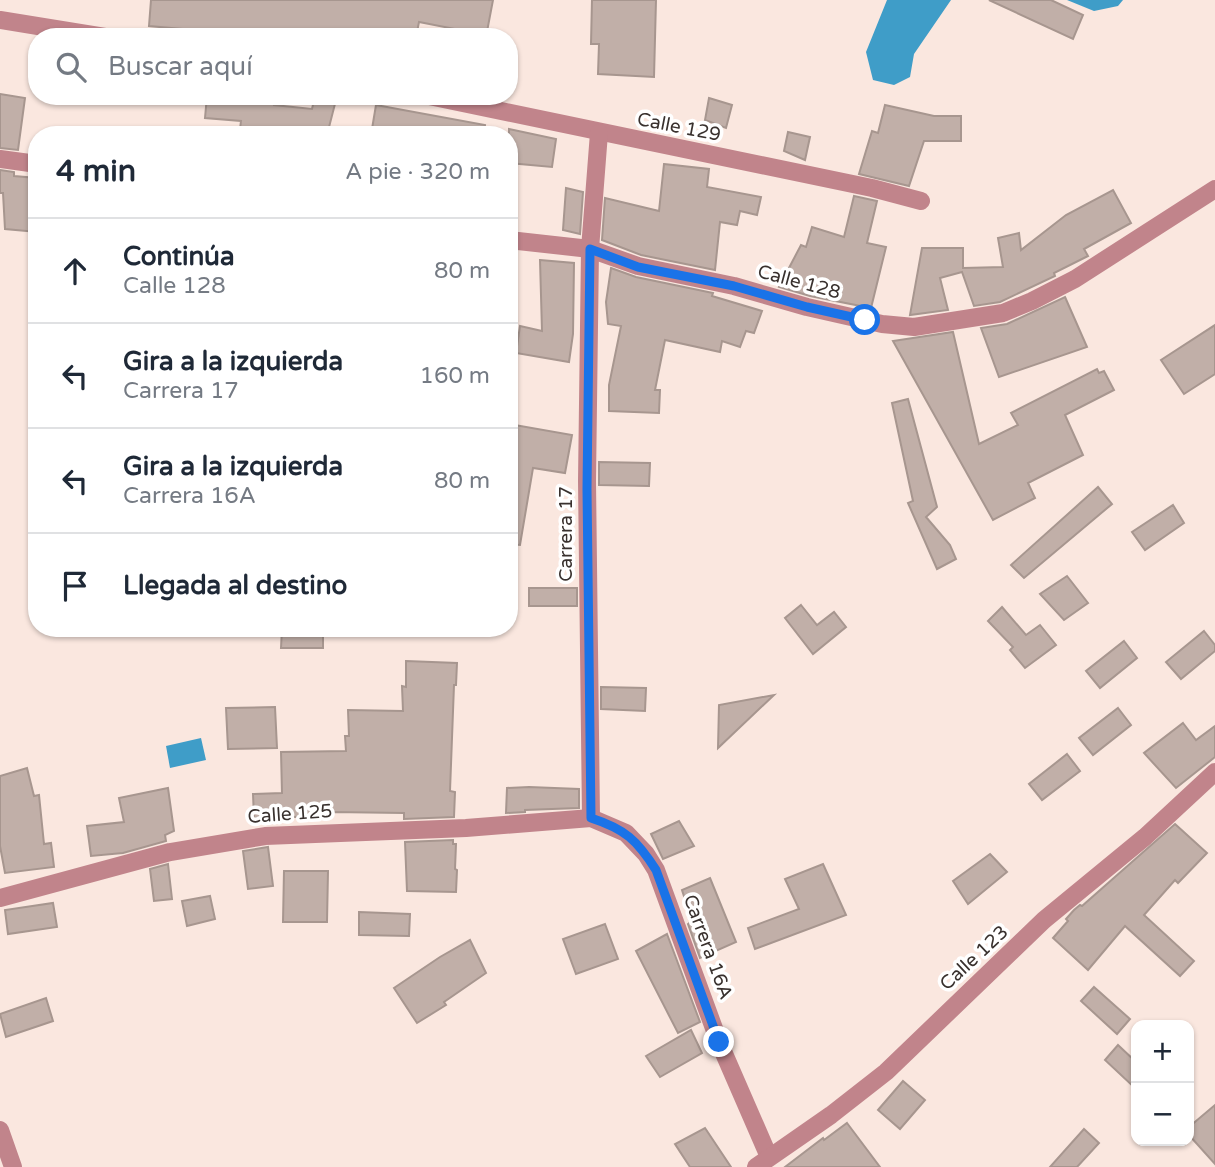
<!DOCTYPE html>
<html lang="es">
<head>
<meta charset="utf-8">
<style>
	body { margin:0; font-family:"Varela Round",sans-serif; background:#f2f2f3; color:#1f2937 }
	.controls { position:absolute; right:21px; bottom:21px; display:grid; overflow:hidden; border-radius:14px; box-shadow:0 2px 5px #0004 }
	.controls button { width:63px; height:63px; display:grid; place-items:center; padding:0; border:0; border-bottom:2px solid #e0e1e3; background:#fff; color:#1f2937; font:35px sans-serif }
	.stop { position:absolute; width:21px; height:21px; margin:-16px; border:5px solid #1a73e8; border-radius:50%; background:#fff }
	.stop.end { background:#1a73e8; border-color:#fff; box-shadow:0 2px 7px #0008 }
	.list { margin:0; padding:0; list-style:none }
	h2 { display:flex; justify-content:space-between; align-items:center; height:91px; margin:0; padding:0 28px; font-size:30px }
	h2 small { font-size:23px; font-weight:400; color:#747a83 }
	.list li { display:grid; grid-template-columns:46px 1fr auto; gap:21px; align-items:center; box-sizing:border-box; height:105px; padding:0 28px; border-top:2px solid #e0e1e3 }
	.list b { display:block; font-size:26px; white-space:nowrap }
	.list p { margin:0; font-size:23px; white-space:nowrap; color:#747a83 }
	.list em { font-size:23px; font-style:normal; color:#747a83 }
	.icon { flex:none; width:38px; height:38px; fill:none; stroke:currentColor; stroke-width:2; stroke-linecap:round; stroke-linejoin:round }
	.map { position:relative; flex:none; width:1215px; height:1167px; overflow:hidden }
	.search { position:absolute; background:#fff; box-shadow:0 2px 5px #0004; left:28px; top:28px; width:490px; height:77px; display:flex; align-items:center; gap:18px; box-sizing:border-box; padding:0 24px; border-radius:28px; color:#747a83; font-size:26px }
	.panel { position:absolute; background:#fff; box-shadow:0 2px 5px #0004; left:28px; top:126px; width:490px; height:511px; border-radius:28px }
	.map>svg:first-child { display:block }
</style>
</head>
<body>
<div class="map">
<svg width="1215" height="1167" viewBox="0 0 1215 1167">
	<rect width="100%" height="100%" fill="#fae7df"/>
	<g fill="#3f9dc8">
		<polygon points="887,0 951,0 914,54 910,77 894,85 873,80 866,52"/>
		<polygon points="1067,0 1123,0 1118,6 1094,11"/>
		<polygon points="201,738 206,760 170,768 166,746"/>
	</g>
	<g fill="#c1afa8" stroke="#a7968f" stroke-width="2">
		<polygon points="151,0 493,0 486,37 455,33 455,29 419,22 416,37 214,37 215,32 149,26"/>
		<polygon points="592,0 656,0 654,77 598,74 599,44 591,44"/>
		<polygon points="989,0 1051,0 1083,15 1073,39"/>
		<polygon points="0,94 25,98 18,150 0,148"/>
		<polygon points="207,96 275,96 274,105 312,109 315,96 337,96 327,135 240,129 241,121 205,118"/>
		<polygon points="709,98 732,105 726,128 705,120"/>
		<polygon points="376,105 485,125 484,135 371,135"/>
		<polygon points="885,105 934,116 961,116 961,141 924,141 909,186 859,174 872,131 878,133"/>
		<polygon points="509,129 556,139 552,167 509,163"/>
		<polygon points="788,132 810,137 805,160 784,151"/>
		<polygon points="664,164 709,169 707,187 761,197 757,215 740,211 737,225 720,222 715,270 641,255 602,240 605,198 659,211"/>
		<polygon points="0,170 14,172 14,176 37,178 37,232 5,229 3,193 0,193"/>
		<polygon points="566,188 583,192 580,234 563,230"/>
		<polygon points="1113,190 1131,223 1084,249 1088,256 1054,273 1055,276 1000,302 974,306 962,272 940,278 948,310 910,315 922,248 963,248 963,268 1003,267 998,238 1019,233 1021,250 1066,215"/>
		<polygon points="854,196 877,201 867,243 886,247 871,308 810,296 779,287 801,245 806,247 812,227 844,237"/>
		<polygon points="540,260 574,263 573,334 569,362 516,353 520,326 542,331"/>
		<polygon points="611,268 636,277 713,293 712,296 762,311 754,333 746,331 740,347 722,341 720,352 665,340 655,390 660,390 659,413 609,411 609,385 621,326 608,324 606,302"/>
		<polygon points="1065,297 1087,347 999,377 981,328 1007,324"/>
		<polygon points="1215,325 1215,374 1184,394 1161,360"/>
		<polygon points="953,332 979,444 1018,425 1011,413 1097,369 1099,373 1104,371 1114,390 1065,415 1083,455 1028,483 1035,498 993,520 893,341"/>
		<polygon points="908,399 937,507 926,517 950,545 956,559 937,569 908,503 913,501 892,403"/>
		<polygon points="509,424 572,435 565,473 533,468 520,545 509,544"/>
		<polygon points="599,462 650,463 649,486 599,485"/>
		<polygon points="1098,487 1112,504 1024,578 1011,565"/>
		<polygon points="1173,505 1184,523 1145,550 1132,532"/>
		<polygon points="1067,576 1088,603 1064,620 1040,594"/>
		<rect x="529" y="588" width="48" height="18"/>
		<polygon points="801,605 817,625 834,612 846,627 813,654 785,618"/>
		<polygon points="1002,607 1026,635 1040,625 1056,645 1025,668 1010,650 1013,647 988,621"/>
		<polygon points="282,628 323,628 323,648 281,648"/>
		<polygon points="1204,631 1215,645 1215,651 1181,679 1166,662"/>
		<polygon points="1124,641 1137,658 1100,688 1086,671"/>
		<polygon points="406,661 457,663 456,685 454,685 450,791 455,792 454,817 404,819 404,813 332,812 332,816 254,818 253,794 282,793 281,752 346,751 345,736 349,736 348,710 403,711 402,686 406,687"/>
		<polygon points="601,687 646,688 645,711 601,709"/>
		<polygon points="774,695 718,748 719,705"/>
		<polygon points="275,707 277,748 228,749 226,708"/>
		<polygon points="1118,708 1131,725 1093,755 1079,738"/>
		<polygon points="1183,723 1196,740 1215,726 1215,757 1176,788 1144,753"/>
		<polygon points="1067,754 1080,771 1042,800 1029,784"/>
		<polygon points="27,768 34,796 39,795 44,844 51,843 54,867 5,873 0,846 0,776"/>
		<polygon points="529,787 579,789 579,808 525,810 525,812 506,813 507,788"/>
		<polygon points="168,788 174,831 165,835 166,841 123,853 91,856 87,826 124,822 119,798"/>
		<polygon points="679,821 694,846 663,859 651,834"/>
		<polygon points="1175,824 1207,853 1178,883 1175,880 1144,915 1194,961 1180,976 1125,926 1088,970 1053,938 1068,921 1066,919 1074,910 1080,905 1082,906"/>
		<polygon points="453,840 453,844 456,844 455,869 457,870 456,892 407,891 405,842"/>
		<polygon points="268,847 273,886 248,889 243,851"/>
		<polygon points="990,854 1007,872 968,904 953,881"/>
		<polygon points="168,864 172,899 154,901 150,869"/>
		<polygon points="823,864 846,915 755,949 748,928 799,909 785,879"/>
		<polygon points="284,871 328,871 327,922 283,922"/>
		<polygon points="710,878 736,942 700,958 688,924 692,921 682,890"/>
		<polygon points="210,896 215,919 187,926 182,901"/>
		<polygon points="53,903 57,927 8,934 5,910"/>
		<polygon points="359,912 410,914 409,936 359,935"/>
		<polygon points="605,924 618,959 576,974 563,939"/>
		<polygon points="667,934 700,1022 678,1033 636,951"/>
		<polygon points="470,940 486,973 444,1002 446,1005 417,1023 394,988 440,957"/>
		<polygon points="1094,987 1130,1019 1117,1034 1081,1001"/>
		<polygon points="46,998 53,1021 6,1037 0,1014"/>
		<polygon points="691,1030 702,1053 660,1077 646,1056"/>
		<polygon points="1118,1045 1136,1062 1136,1089 1105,1060"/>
		<polygon points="903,1081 925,1100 900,1129 878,1110"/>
		<polygon points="1215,1105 1215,1164 1189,1135 1189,1127"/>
		<polygon points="847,1123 880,1167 785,1167 823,1138 824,1140"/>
		<polygon points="705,1128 731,1167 690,1167 675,1144"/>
		<polygon points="1084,1129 1099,1143 1077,1167 1050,1167"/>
	</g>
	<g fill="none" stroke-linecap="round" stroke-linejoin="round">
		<g stroke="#c1848b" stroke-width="18">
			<polyline points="0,20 105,37"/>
			<polyline points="429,96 872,188 921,201"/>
			<polyline points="0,159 37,164"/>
			<polyline points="509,240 590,249 638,266 734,286 807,307 882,324 914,327 1003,313 1032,301 1075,279 1215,189"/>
			<polyline points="591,818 587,481 590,249 599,133"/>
			<polyline points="0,898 170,852 265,836 466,828 591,818 626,833 646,854 656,870 719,1042 769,1157"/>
			<polyline points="0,1130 13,1167"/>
			<polyline points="756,1167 831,1115 886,1072 1044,920 1145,837 1215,772"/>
		</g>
	</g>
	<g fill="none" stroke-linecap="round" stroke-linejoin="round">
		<path stroke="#1a73e8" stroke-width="9" d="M719,1042L656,870C637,840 625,829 591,818L587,489L590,249L638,267L734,286L807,307L865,320"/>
	</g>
	<g text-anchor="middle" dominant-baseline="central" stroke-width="7" stroke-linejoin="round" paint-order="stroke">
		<g font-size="19" fill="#39312e" stroke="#fff">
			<text transform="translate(679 127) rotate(11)">Calle 129</text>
			<text transform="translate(799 282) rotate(15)">Calle 128</text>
			<text transform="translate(566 534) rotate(-90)">Carrera 17</text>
			<text transform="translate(290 814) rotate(-4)">Calle 125</text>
			<text transform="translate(708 947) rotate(70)">Carrera 16A</text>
			<text transform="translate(974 958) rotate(-43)">Calle 123</text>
		</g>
	</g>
</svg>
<div class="controls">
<button>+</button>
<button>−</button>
</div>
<div class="stop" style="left:865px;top:320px"></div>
<div class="stop end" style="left:719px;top:1042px"></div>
<div class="search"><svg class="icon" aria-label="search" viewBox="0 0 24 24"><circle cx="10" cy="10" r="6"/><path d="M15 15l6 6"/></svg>Buscar aquí</div>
<section class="panel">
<h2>4 min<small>A pie · 320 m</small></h2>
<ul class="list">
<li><svg class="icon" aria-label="ahead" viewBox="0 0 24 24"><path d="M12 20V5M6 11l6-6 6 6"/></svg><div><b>Continúa</b><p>Calle 128</p></div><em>80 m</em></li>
<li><svg class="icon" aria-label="left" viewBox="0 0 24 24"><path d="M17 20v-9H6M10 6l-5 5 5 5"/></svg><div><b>Gira a la izquierda</b><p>Carrera 17</p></div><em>160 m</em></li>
<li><svg class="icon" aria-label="left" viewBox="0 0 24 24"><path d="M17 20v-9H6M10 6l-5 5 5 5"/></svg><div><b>Gira a la izquierda</b><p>Carrera 16A</p></div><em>80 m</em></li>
<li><svg class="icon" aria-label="arrive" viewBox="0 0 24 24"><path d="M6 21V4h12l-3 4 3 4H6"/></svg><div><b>Llegada al destino</b></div></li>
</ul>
</section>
</div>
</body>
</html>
